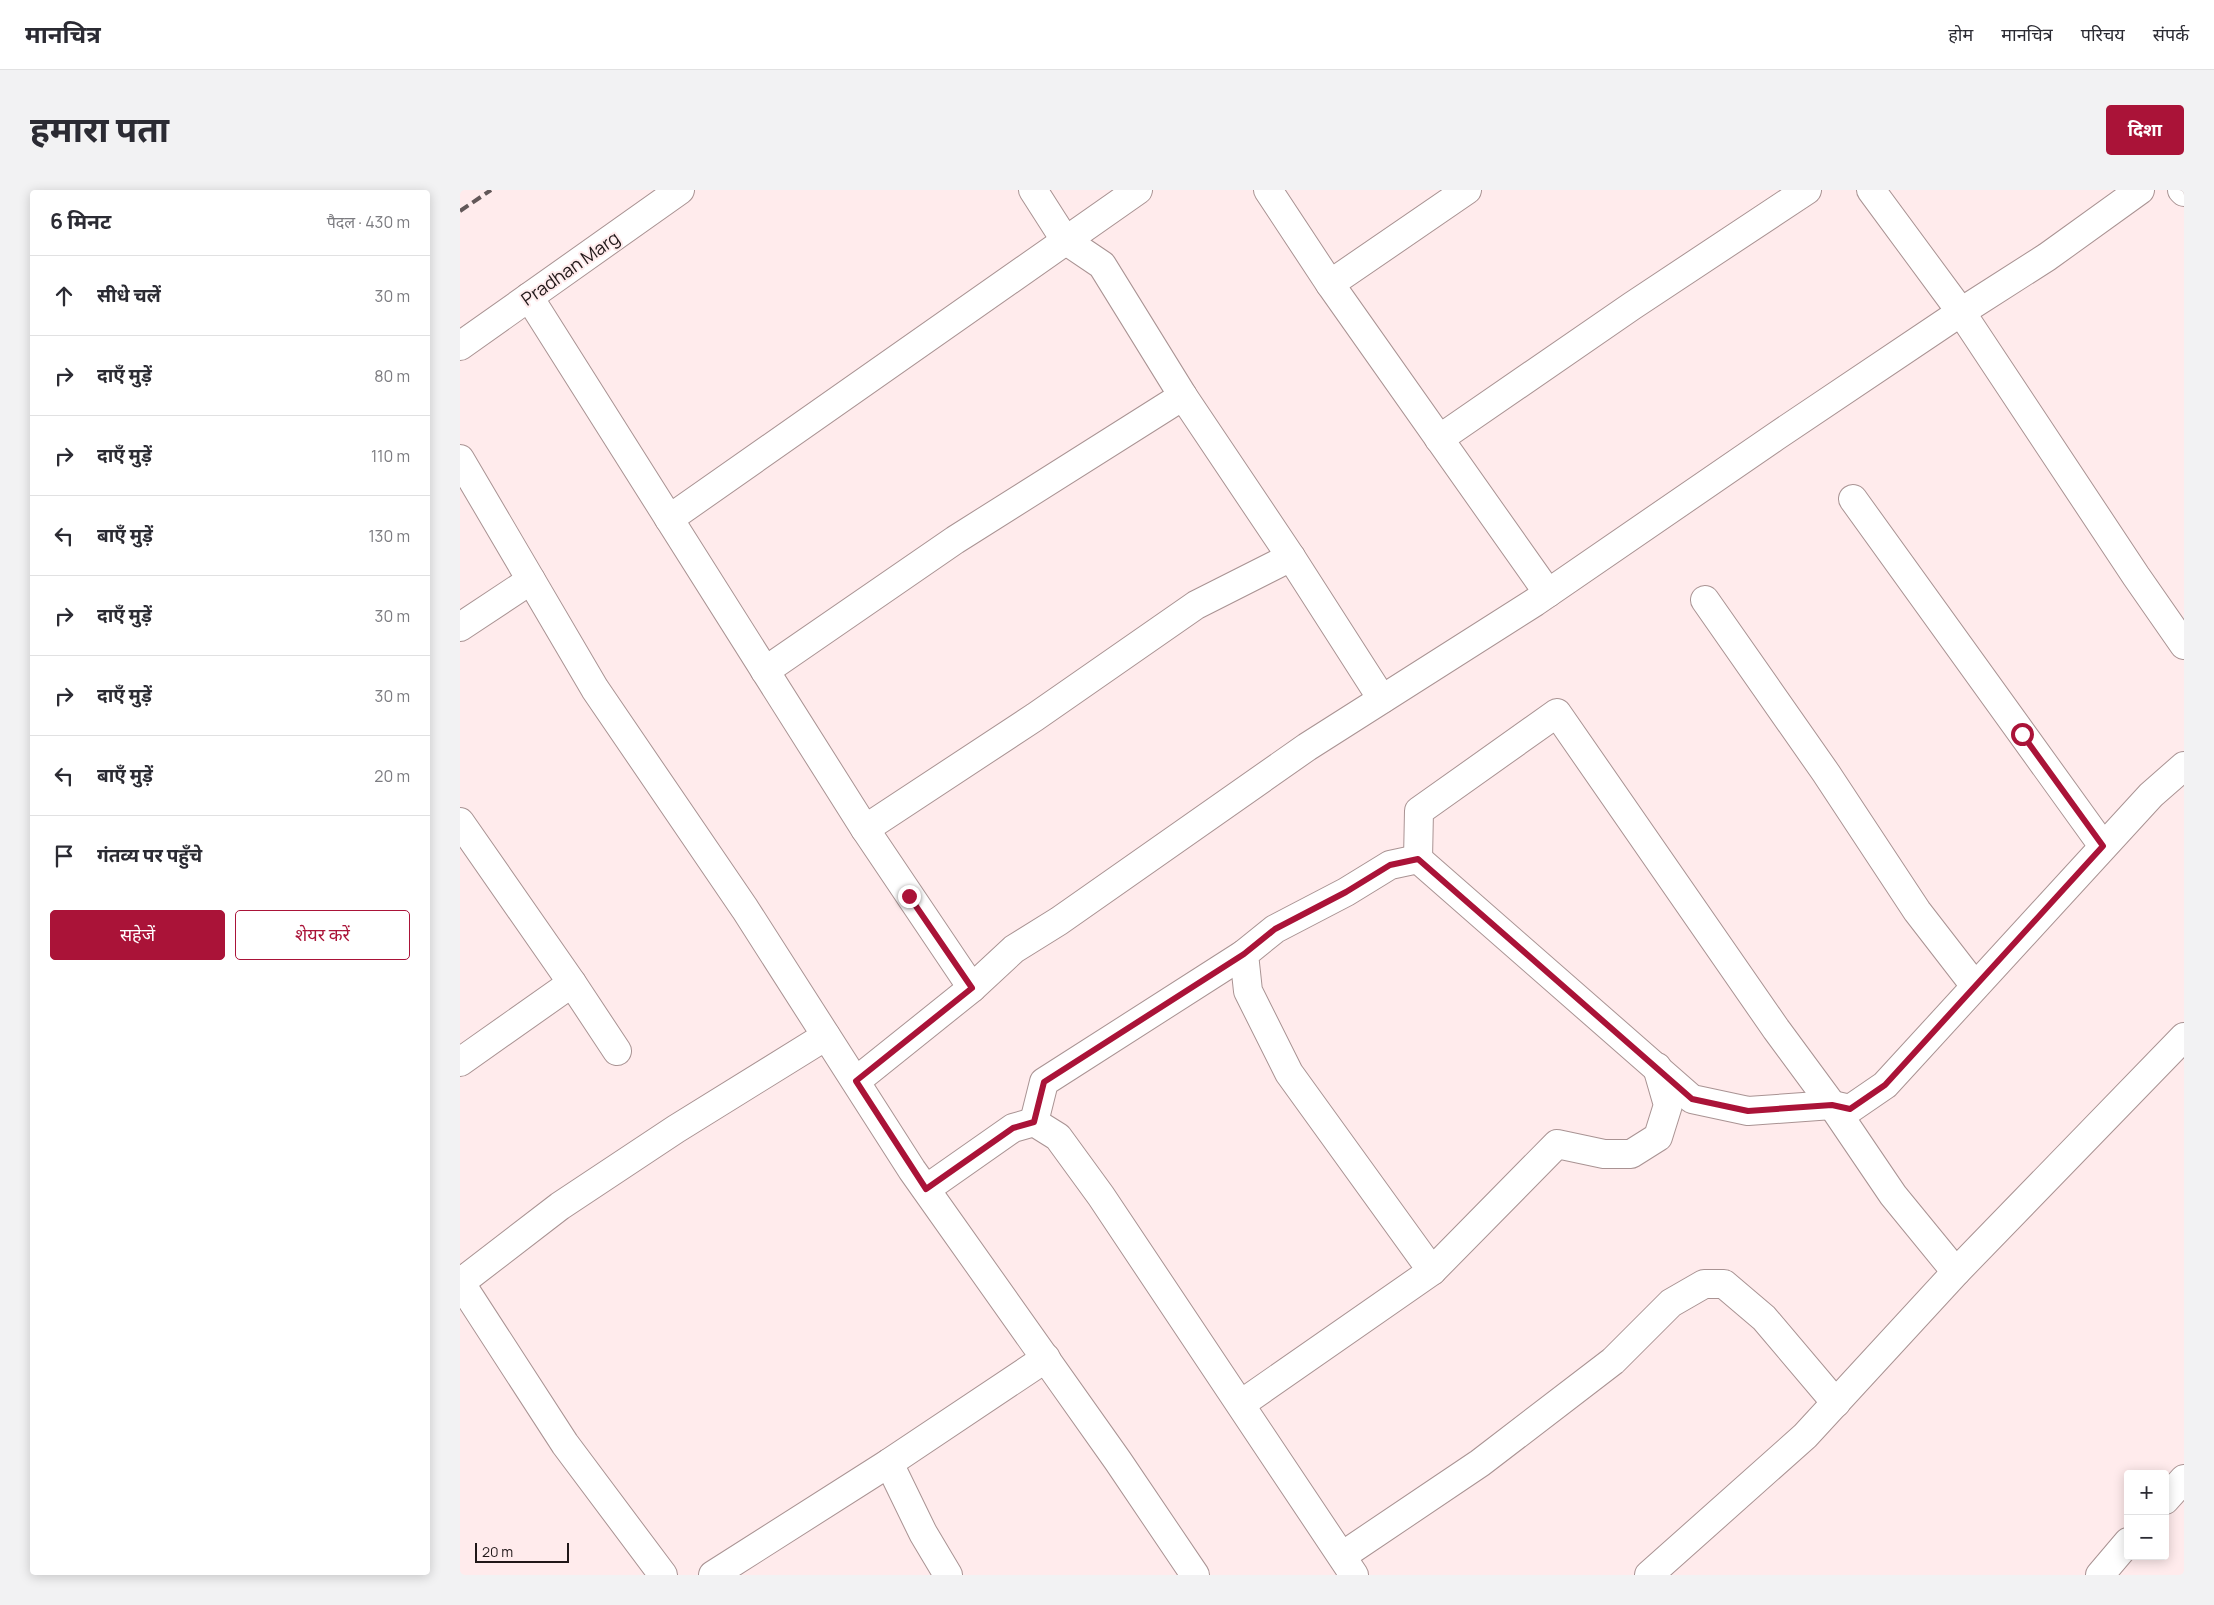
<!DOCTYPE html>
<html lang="hi">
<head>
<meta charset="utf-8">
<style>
	body { margin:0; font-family:Manrope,"Noto Sans Devanagari",sans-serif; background:#f2f2f3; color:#2b2b33 }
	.controls { position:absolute; right:15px; bottom:15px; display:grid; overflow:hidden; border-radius:5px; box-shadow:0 2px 12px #0003 }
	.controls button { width:45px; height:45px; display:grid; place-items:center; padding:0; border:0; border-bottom:1px solid #e1e1e2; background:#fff; color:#2b2b33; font:25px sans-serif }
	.scale { position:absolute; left:15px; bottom:12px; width:94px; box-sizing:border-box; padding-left:5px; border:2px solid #201718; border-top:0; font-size:14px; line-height:18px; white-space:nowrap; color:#201718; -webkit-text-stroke:4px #ffebec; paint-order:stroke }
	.stop { position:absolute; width:15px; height:15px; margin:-11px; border:4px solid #aa1338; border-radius:50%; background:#fff }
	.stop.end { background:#aa1338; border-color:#fff; box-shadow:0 1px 5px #0008 }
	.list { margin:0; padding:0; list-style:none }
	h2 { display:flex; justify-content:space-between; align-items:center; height:65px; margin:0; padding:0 20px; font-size:21px }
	h2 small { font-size:16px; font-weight:400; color:#7c7c81 }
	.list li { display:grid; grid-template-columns:32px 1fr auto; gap:15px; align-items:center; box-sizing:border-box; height:80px; padding:0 20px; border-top:1px solid #e1e1e2 }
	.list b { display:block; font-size:19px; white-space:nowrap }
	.list em { font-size:16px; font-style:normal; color:#7c7c81 }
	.actions { display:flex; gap:10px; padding:15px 20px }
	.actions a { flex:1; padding:11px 0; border:1px solid #aa1338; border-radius:5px; text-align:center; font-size:18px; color:#aa1338 }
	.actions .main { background:#aa1338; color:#fff }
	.icon { flex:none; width:28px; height:28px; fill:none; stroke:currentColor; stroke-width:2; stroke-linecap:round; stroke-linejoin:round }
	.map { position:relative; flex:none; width:1724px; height:1385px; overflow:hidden; border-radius:5px }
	header { display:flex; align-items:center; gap:30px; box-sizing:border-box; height:70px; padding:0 25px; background:#fff; border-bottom:1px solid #e1e1e2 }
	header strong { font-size:24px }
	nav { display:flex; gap:28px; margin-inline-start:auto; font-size:18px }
	.intro { display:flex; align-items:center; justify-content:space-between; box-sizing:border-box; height:120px; padding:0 30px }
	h1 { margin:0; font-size:35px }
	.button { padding:12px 22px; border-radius:5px; background:#aa1338; color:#fff; font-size:18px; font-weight:700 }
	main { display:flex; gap:30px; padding:0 30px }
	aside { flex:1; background:#fff; border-radius:5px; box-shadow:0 2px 12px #0003 }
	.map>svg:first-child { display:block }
</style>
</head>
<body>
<header>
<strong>मानचित्र</strong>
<nav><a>होम</a><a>मानचित्र</a><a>परिचय</a><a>संपर्क</a></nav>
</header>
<div class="intro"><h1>हमारा पता</h1><a class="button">दिशा</a></div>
<main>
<aside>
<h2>6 मिनट<small>पैदल · 430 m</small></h2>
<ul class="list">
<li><svg class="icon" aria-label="ahead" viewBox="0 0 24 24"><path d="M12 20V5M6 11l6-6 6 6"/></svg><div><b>सीधे चलें</b></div><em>30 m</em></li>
<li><svg class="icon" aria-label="right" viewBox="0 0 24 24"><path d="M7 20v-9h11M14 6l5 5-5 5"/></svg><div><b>दाएँ मुड़ें</b></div><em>80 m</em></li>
<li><svg class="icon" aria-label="right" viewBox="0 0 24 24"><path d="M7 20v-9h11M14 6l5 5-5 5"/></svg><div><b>दाएँ मुड़ें</b></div><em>110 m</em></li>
<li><svg class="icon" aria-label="left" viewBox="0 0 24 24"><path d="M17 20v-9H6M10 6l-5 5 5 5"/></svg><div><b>बाएँ मुड़ें</b></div><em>130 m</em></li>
<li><svg class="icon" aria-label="right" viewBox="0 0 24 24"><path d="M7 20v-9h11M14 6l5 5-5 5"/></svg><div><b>दाएँ मुड़ें</b></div><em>30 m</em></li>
<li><svg class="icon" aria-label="right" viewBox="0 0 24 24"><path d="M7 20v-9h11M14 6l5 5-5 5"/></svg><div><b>दाएँ मुड़ें</b></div><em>30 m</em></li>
<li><svg class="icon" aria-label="left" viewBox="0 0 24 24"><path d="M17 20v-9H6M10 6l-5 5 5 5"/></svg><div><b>बाएँ मुड़ें</b></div><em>20 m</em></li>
<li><svg class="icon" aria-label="arrive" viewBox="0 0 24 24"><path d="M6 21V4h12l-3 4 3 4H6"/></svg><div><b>गंतव्य पर पहुँचे</b></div></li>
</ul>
<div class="actions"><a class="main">सहेजें</a><a>शेयर करें</a></div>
</aside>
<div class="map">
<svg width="1724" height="1385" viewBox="0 0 1724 1385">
	<rect width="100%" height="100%" fill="#ffebec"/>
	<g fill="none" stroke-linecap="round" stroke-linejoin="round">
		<defs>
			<g id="street">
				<polyline points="573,0 605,50 642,75 723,206 831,367 922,509"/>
				<polyline points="808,0 870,94 1088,403"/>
				<polyline points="1411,0 1501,122 1676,386 1724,455"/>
				<polyline points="870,94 1007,0"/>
				<polyline points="69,107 405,639 512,798 554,759 599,731 847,557 1075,412 1315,247 1501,122 1587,67 1680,0"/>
				<polyline points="979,249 1172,116 1347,0"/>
				<polyline points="0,269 135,499 285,719 452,980 658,1271 735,1385"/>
				<polyline points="1393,309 1643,656"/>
				<polyline points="209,329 678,0"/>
				<polyline points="1245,410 1366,583 1457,721 1515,796"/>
				<polyline points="0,437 71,390"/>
				<polyline points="305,481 495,350 723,206"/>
				<polyline points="0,632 112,793 157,861"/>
				<polyline points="405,639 575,527 736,415 831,367"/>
				<polyline points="958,669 959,621 1097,523 1316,839 1372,915 1433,1005 1496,1082"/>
				<polyline points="0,872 112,793"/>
				<polyline points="396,891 512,798"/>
				<polyline points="574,932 584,892 784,764"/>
				<polyline points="466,999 553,938 574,932 598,947 641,1006 894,1385"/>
				<polyline points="972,1081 829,883 788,801 784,764 815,739 886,702 930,675 958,669 1232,909 1288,921 1372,915 1390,919 1425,895 1691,605 1724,576"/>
				<polyline points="0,1092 105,1254 203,1385"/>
				<polyline points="0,1093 100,1016 216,939 366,846"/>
				<polyline points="781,1214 972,1081 1097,954 1144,964 1171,964 1198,947 1208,915 1197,877"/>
				<polyline points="429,1273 463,1343 488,1385"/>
				<polyline points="1705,1310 1724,1289"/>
				<polyline points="882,1366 1020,1273 1153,1171 1211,1113 1244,1094 1264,1094 1304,1128 1376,1213"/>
				<polyline points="253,1385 429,1273 586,1168"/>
				<polyline points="1189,1385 1345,1246 1496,1082 1724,847"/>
				<polyline points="1640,1385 1668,1352"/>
			</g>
			<g id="secondary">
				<polyline points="1722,0 1724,2"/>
				<polyline points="0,156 220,0"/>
			</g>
		</defs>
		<use href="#street" stroke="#a99393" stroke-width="30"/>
		<use href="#secondary" stroke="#a99393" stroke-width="30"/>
		<use href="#street" stroke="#fff" stroke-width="28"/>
		<use href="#secondary" stroke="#fff" stroke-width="28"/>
		<polyline stroke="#635758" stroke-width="4" stroke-dasharray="10 5" stroke-linecap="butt" points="0,21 31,0"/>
	</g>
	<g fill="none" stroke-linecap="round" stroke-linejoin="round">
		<polyline stroke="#aa1338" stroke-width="6" points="449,706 512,798 396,891 466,999 553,938 574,932 584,892 784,764 815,739 886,702 930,675 958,669 1232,909 1288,921 1372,915 1390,919 1425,895 1643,656 1562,544"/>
	</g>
	<g text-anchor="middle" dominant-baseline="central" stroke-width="4" stroke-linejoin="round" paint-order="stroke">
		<g font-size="18" fill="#201718" stroke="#ffebec">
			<text transform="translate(110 78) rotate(-35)">Pradhan Marg</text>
		</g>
	</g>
</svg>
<div class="controls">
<button>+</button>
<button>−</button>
</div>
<div class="scale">20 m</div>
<div class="stop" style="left:1562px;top:544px"></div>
<div class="stop end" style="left:449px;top:706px"></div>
</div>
</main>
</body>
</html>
